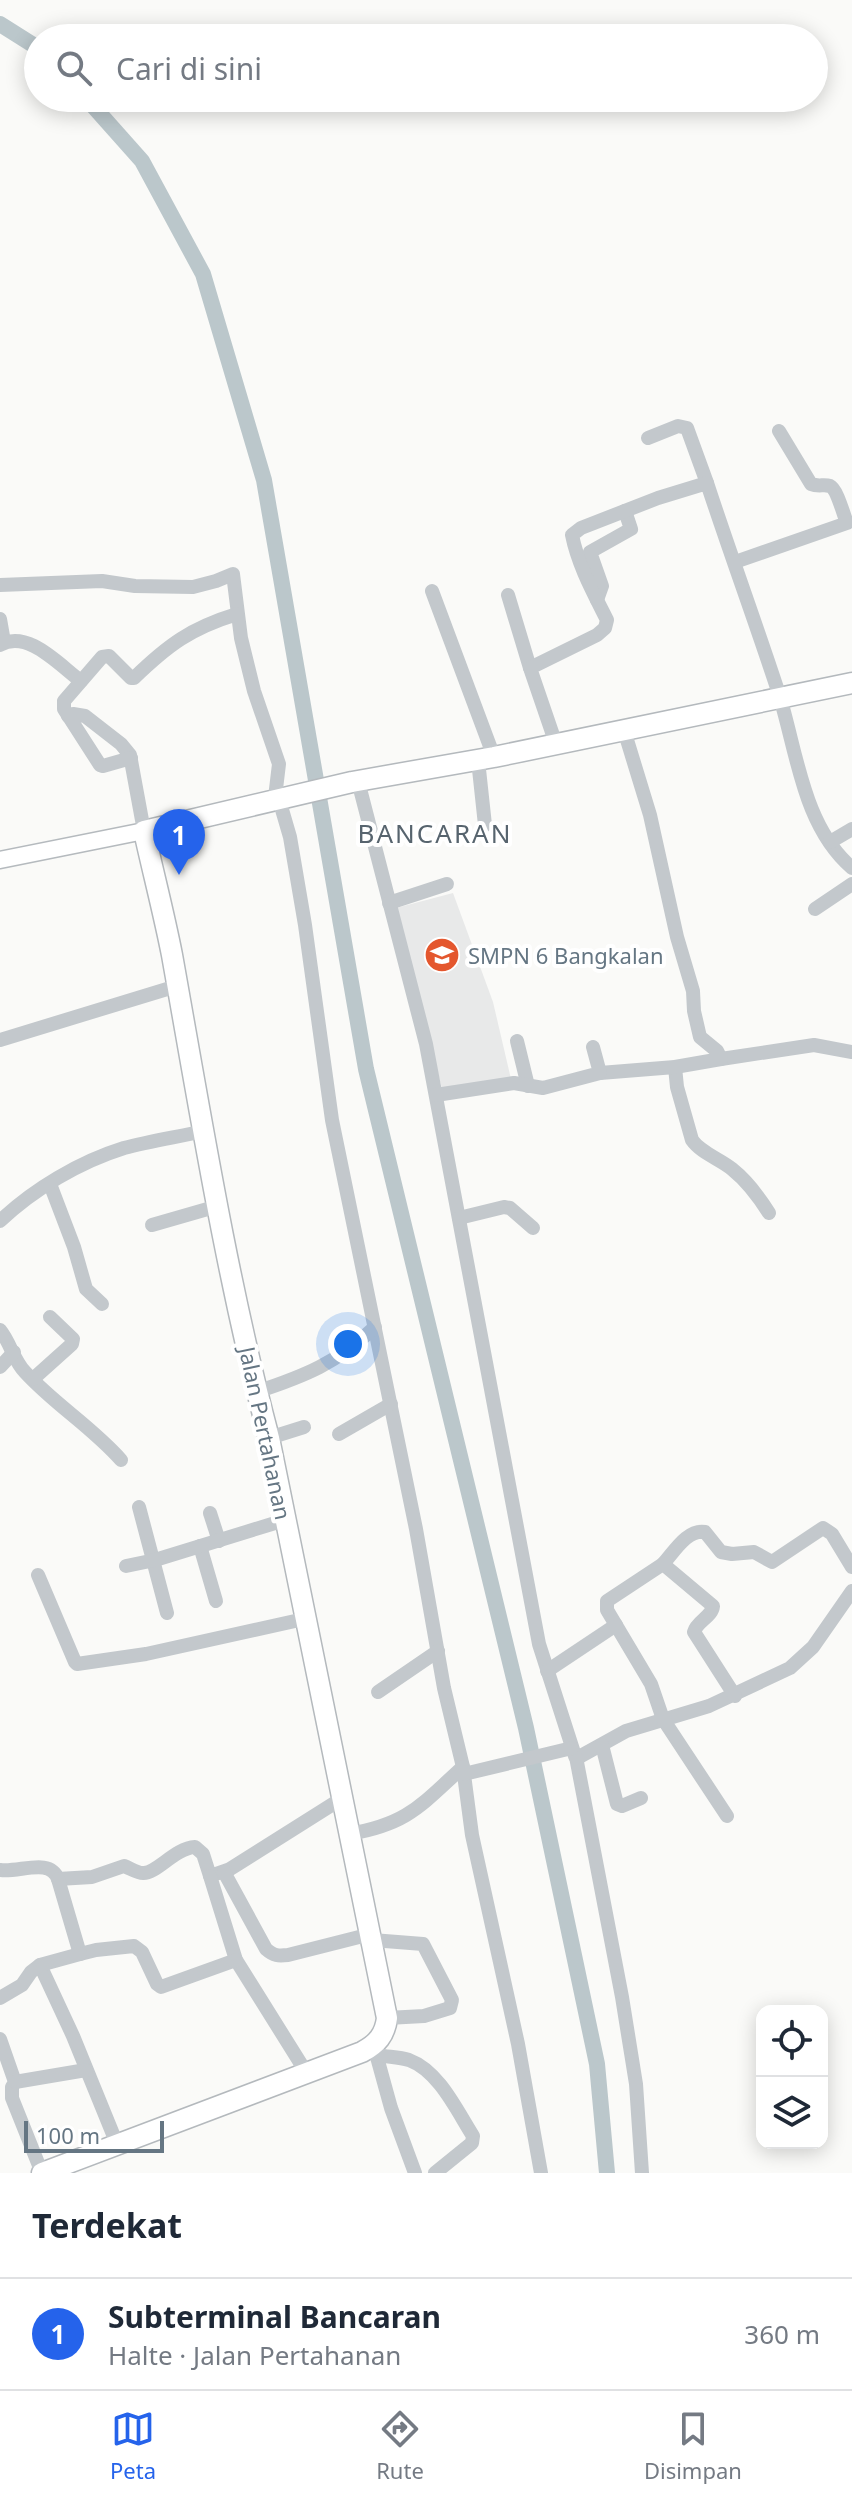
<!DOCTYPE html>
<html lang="id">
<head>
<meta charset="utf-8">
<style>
	body { margin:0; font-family:"Noto Sans",sans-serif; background:#f6f6f7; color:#1f2937 }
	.controls { position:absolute; right:24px; bottom:24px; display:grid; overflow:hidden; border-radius:16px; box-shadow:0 4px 20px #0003 }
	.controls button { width:72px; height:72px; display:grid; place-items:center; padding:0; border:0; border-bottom:2px solid #e0e1e3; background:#fff; color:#1f2937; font:40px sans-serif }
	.scale { position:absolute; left:24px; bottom:20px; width:140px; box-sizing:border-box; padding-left:8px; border:4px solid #657683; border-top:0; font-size:22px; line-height:28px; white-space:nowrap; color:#657683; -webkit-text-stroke:6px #fff; paint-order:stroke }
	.you { position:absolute; left:348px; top:1344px; width:28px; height:28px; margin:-20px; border:6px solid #fff; border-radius:50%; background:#1a73e8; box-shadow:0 0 0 12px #1a73e833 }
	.badge { display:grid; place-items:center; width:52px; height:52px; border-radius:50%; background:#2563eb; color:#fff; font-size:26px; font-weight:700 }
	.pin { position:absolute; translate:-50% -66px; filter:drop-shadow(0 2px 4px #0008) }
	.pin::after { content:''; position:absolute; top:42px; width:28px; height:24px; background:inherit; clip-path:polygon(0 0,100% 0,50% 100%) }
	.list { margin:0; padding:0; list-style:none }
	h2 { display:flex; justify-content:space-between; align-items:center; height:104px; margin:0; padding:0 32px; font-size:34px }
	h2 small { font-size:26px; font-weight:400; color:#747a83 }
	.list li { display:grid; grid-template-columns:52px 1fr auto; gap:24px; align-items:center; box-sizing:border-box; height:112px; padding:0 32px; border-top:2px solid #e0e1e3 }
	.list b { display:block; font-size:30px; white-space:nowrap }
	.list p { margin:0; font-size:26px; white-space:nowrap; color:#747a83 }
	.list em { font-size:26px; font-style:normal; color:#747a83 }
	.icon { flex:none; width:44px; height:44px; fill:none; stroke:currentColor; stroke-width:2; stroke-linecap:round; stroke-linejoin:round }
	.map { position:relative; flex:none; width:852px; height:2173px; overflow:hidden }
	.search { position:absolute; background:#fff; box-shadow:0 4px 20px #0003; left:24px; right:24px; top:24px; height:88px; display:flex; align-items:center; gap:20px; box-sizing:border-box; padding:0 28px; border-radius:44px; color:#747a83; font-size:30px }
	.sheet { height:216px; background:#fff }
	nav { display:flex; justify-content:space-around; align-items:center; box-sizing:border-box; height:112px; border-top:2px solid #e0e1e3; background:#fff; font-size:22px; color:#747a83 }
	nav a { display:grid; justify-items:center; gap:4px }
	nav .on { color:#2563eb }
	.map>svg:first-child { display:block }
</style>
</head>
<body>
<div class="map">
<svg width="852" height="2173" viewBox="0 0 852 2173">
	<rect width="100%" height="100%" fill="#fafaf8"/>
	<polygon fill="#e8e9e9" points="453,893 493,1002 511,1079 442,1089 396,908"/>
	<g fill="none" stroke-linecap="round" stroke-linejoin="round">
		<g stroke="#bbc7cb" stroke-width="16">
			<polyline points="0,24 38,48"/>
			<polyline points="86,98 142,161 203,274 264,480 366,1069 526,1728 597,2064 607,2173"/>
		</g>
		<defs>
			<polyline id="major" points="0,860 144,831"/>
			<path id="highway" d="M42,2173L362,2052C377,2044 385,2035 387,2018L269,1438C227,1280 201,1117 172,955C164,914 153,872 144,831L352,782L494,757L852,683"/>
		</defs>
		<use href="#major" stroke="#b5babe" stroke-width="19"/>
		<use href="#highway" stroke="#b4b9bd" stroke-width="23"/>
		<g stroke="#c3c8cc" stroke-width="14">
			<polyline points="648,438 678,426 687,428 707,483"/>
			<path d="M735,562L847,523C844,516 837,489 830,486C824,484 818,487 811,484L779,431"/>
			<polyline points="0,585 102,581 135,586 193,587 216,581 233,574 241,638 254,691 279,764 276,789 290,837 305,925 332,1120 416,1529 444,1688 463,1767 472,1835 518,2044 541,2173"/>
			<polyline points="432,591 494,757"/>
			<polyline points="508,595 530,668"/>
			<polyline points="597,600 602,586 590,552 631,529 625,511"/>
			<polyline points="0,619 4,642"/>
			<path d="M0,645C28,629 59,665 81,681"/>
			<polyline points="68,716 73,714 85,716 121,744 130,755 144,831"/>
			<path d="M556,744L530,668L597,635L605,628L607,620C593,592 578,565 572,535L581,528L658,498L707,483C730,553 755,621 778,691C797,750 802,825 852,868"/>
			<path d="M131,758L103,766L100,765L64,709V701L102,657L109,656L131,678H134C168,645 191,628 237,614"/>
			<polyline points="478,760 485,825"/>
			<polyline points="358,781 426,1044 539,1644 575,1756 579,1757 626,1731 709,1706 790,1668 813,1647 852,1591"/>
			<polyline points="830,842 852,829"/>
			<polyline points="389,903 447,884"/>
			<polyline points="815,909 852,884"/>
			<polyline points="0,1040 177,986"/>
			<polyline points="517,1041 528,1086"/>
			<polyline points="721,1059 814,1045 852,1052"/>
			<path d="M675,1067L677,1087L692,1140C701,1153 720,1159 732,1169C747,1181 759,1197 769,1213"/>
			<polyline points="600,1073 675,1067 721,1059 717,1051 700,1037 694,1011 693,991 677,937 650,815 624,730"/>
			<polyline points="436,1095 514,1083 543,1088 600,1073 593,1047"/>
			<polyline points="50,1184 74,1247 86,1289 102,1304"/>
			<polyline points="459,1218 504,1207 510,1208 533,1228"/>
			<path d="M0,1221C34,1189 79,1162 124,1148C150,1141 177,1137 204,1131"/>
			<polyline points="152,1225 218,1206"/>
			<path d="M0,1330C10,1342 14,1361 25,1372C54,1404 92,1427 121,1460"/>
			<polyline points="0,1367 14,1352"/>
			<polyline points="33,1379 72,1344 73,1339 50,1317"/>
			<path d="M256,1392C305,1376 337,1363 375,1327"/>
			<polyline points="339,1434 391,1404"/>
			<polyline points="269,1438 304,1427"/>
			<polyline points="139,1507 167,1613"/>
			<polyline points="210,1513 219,1541"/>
			<polyline points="200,1546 216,1601"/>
			<path d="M663,1564C674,1552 687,1529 705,1532L721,1552L732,1554L754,1552L772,1562L823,1528L832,1534L852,1567"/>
			<polyline points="126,1566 155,1560 285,1520"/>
			<polyline points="38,1575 75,1662 77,1664 146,1654 304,1619"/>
			<polyline points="547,1671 616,1625"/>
			<polyline points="378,1692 438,1651"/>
			<polyline points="602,1745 617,1804 622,1806 641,1798"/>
			<polyline points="576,1757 622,1997 636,2084 642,2173"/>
			<polyline points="464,1774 572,1748"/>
			<path d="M727,1816L663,1719L651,1684L607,1610V1601L663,1564L713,1606C712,1617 697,1621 694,1632L735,1696"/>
			<path d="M349,1834C408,1824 421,1805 463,1767"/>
			<path d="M0,1870C19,1873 50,1857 58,1879L92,1877L124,1866C130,1868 137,1873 143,1873C156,1874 175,1848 195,1847L203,1854L210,1876L230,1869L341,1799"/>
			<path d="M224,1872L266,1949C274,1956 278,1956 288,1955L371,1934"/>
			<polyline points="210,1876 236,1960 306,2072"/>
			<polyline points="58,1879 80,1954 96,1950 134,1946 142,1952 157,1984 161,1987 236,1960"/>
			<polyline points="372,1940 423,1944 452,2000 450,2008 424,2016 387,2018"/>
			<polyline points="40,1965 73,2036 117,2144"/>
			<polyline points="0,1998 22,1985 31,1972 40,1965 80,1954"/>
			<polyline points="0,2039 15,2082 12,2087 12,2098 42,2173"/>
			<polyline points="375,2050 391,2108 415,2173"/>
			<path d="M378,2055C388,2057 399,2057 409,2060C439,2071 457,2111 473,2136L472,2143L435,2173"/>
			<polyline points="15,2082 86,2070"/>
		</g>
		<use href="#major" stroke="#fff" stroke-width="16"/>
		<use href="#highway" stroke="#fff" stroke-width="20"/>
	</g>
	<defs>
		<symbol id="school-disc" viewBox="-11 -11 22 22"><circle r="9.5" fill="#e4572e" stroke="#fff"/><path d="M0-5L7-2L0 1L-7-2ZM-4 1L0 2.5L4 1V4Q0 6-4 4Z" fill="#fff"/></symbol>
	</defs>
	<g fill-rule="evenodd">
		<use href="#school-disc" x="422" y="935" width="40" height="40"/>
	</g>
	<g text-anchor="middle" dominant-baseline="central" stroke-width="8" stroke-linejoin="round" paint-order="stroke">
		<g font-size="22" fill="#657683" stroke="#fff" text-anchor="start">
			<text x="468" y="955">SMPN 6 Bangkalan</text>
		</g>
		<g font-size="22" fill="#657683" stroke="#fff">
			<text transform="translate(266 1433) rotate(78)">Jalan Pertahanan</text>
		</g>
		<g font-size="26" letter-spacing="2" fill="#57646e" stroke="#fff">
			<text x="435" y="833">BANCARAN</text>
		</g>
	</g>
</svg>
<div class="controls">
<button><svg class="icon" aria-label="locate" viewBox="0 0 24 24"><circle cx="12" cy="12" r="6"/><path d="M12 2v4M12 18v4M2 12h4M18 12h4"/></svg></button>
<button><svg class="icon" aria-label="layers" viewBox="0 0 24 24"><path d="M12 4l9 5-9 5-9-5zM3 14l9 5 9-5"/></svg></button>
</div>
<div class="scale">100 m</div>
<div class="you"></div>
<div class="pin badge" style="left:179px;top:875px">1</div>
<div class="search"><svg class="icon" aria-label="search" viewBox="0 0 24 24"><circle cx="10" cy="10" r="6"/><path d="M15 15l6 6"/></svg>Cari di sini</div>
</div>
<section class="sheet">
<h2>Terdekat<small></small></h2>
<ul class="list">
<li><span class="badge">1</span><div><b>Subterminal Bancaran</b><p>Halte · Jalan Pertahanan</p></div><em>360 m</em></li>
</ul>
</section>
<nav>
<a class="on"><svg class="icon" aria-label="map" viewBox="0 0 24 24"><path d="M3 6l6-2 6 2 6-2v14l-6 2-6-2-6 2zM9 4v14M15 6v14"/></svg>Peta</a>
<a><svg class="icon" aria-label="directions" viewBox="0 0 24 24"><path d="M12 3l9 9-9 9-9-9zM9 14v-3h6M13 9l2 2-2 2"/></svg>Rute</a>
<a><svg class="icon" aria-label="saved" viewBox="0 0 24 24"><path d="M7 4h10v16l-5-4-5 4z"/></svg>Disimpan</a>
</nav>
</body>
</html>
